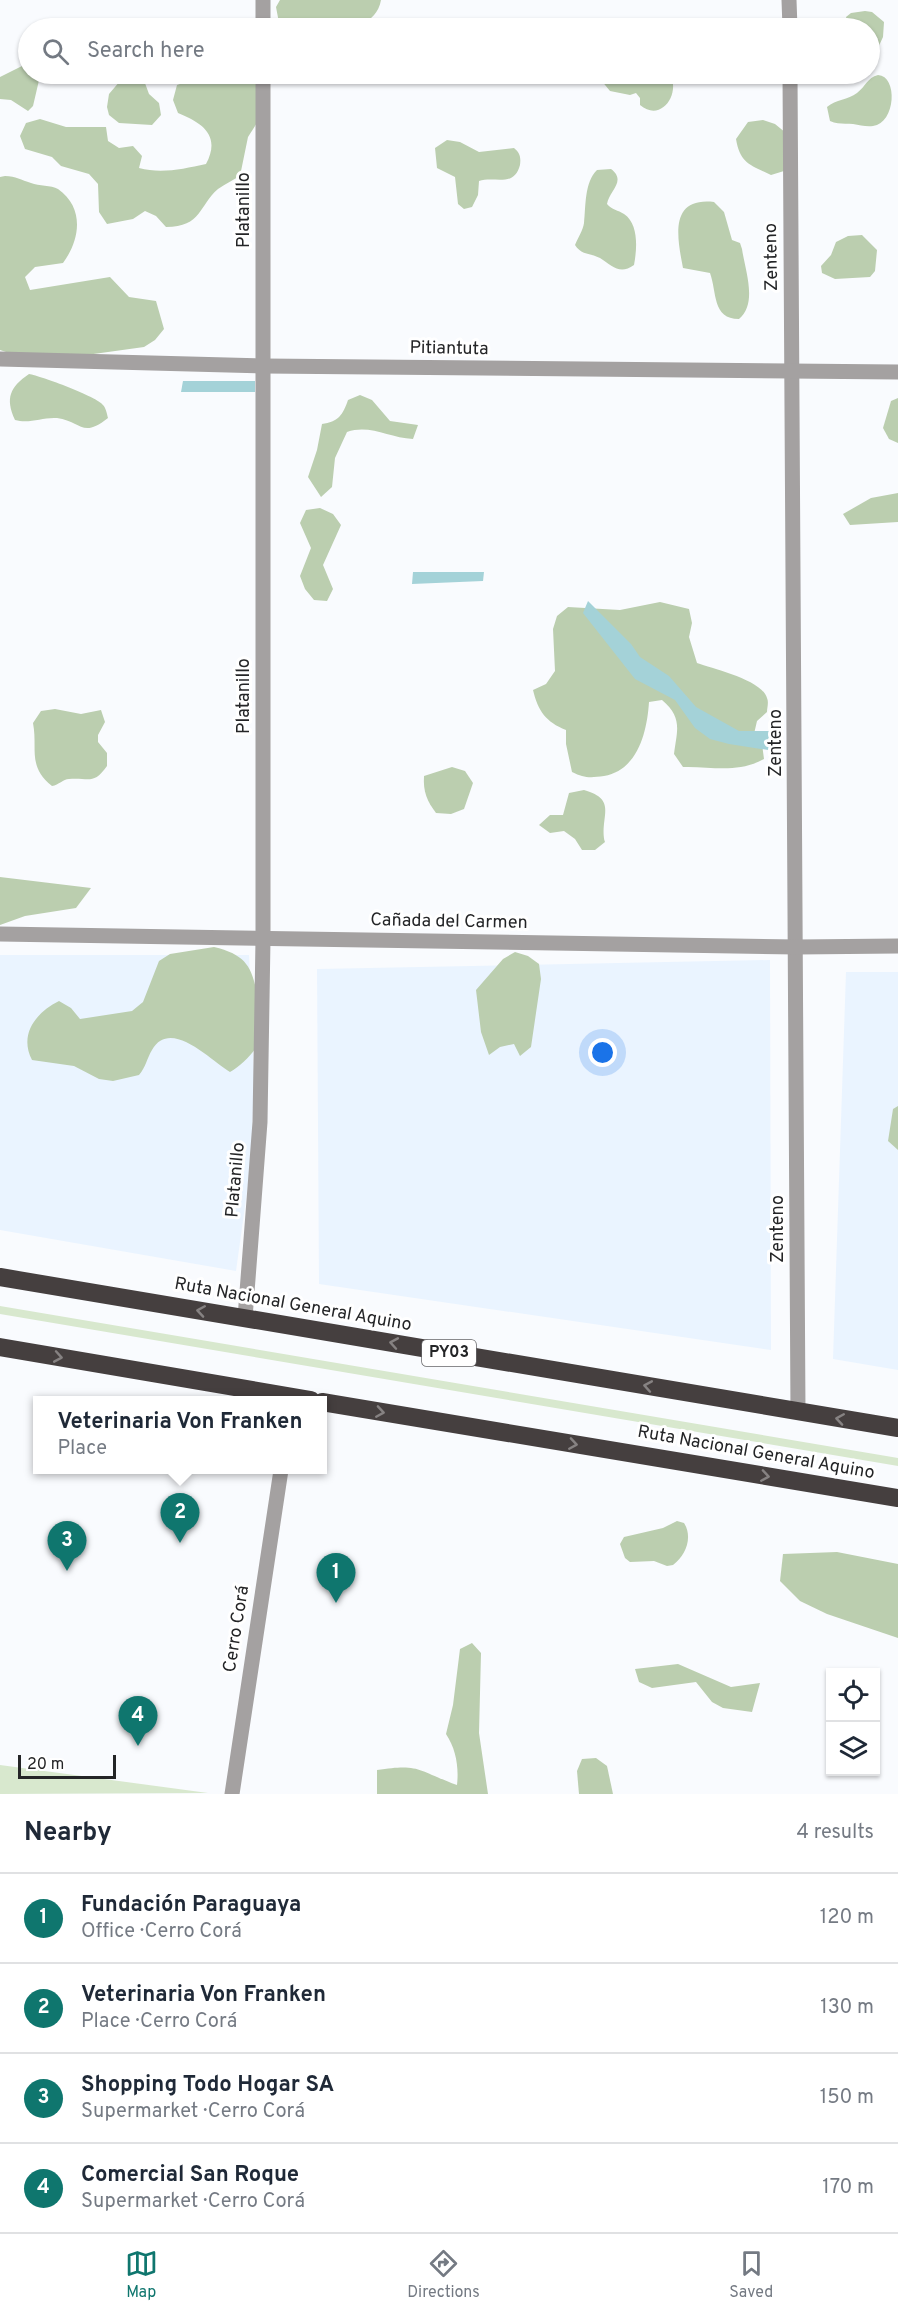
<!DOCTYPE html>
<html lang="en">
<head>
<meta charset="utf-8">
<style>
	body { margin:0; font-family:Overpass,sans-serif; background:#f6f6f7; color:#1f2937 }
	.controls { position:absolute; right:18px; bottom:18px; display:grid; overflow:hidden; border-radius:0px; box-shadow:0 2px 4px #0004 }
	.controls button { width:54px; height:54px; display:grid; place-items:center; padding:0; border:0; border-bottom:2px solid #e0e1e3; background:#fff; color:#1f2937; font:30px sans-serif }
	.scale { position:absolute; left:18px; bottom:15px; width:98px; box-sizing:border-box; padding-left:6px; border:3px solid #242527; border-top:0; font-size:16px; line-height:21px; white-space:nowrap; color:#242527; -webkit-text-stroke:4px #fff; paint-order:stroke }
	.you { position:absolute; left:603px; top:1053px; width:21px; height:21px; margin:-15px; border:4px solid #fff; border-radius:50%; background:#1a73e8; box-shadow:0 0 0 9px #1a73e833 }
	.badge { display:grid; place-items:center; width:39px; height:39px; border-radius:50%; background:#0f766e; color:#fff; font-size:20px; font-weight:700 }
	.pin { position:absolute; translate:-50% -50px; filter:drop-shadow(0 2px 3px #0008) }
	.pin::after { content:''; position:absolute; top:32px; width:21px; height:18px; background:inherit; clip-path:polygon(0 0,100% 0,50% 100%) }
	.popup { position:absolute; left:33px; top:1396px; width:294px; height:78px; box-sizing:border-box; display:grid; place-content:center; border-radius:0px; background:#fff; filter:drop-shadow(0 2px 4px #0005); font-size:20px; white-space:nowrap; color:#747a83 }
	.popup b { font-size:22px; color:#1f2937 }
	.popup::after { content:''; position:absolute; left:50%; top:100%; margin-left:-12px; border:12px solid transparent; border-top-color:#fff }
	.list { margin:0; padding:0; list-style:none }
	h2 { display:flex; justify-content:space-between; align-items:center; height:78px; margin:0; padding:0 24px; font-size:26px }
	h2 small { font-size:20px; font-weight:400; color:#747a83 }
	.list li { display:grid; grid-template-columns:39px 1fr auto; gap:18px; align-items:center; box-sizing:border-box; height:90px; padding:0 24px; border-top:2px solid #e0e1e3 }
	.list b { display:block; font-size:22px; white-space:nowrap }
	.list p { margin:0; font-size:20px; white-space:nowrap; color:#747a83 }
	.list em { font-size:20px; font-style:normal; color:#747a83 }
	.icon { flex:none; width:33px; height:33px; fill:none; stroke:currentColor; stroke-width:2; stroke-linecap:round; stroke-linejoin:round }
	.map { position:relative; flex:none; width:898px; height:1794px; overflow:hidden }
	.search { position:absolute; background:#fff; box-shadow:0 2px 4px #0004; left:18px; right:18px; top:18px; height:66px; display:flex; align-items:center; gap:15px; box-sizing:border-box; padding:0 21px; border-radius:33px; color:#747a83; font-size:22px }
	.sheet { height:438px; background:#fff }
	nav { display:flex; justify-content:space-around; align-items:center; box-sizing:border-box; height:84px; border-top:2px solid #e0e1e3; background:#fff; font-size:16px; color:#747a83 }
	nav a { display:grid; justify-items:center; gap:3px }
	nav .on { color:#0f766e }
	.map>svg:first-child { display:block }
</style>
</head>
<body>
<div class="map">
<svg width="898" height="1794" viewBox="0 0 898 1794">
	<rect width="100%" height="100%" fill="#f9fbfe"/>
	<g fill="#eaf4ff">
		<polygon points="0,955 249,955 254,1078 251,1163 236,1271 0,1230"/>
		<polygon points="770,960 771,1350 319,1284 317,969"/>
		<polygon points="846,972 898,972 898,1370 833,1359"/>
	</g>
	<g fill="#d8e8ce">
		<polygon points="0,1306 898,1458 898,1466 0,1314"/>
		<polygon points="0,1765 208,1793 0,1794"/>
	</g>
	<g fill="#bbceaf">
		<path d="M280,0H381C374,40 310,28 280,28L276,7Z"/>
		<polygon points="865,11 872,12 884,22 883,37 877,50 870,51 870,28 849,28 846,17 851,13"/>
		<polygon points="24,65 28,65 28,74 40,76 33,106 28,111 11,100 0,99 0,77"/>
		<polygon points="126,74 142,75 149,94 159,103 161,115 152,125 119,123 109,115 107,107 109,94"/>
		<path d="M208,74H250L262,88V115L248,137L240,176C233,180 225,184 218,189C199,205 202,227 166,227L156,216L145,211L133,219L107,224L99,212L98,184L89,174L61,166L52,157L25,149L20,136L26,123L40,119L66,127H106L108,141L119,148L133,146L142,156L139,168C161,174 183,169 206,164C221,136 203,123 178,113L173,100L177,85Z"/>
		<path d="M596,74H670C681,94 661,123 640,105V98L636,93L630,95L610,91Z"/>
		<path d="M878,75C898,76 896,123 873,126C866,127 860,125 853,124C845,123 838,125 830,121L827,107C836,99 848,100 857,93C866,86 867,78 878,75Z"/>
		<path d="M763,120L775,124L786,133L784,171L771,175C750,165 740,163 736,139L748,122Z"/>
		<path d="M447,140L460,142L479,152L514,148C520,153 521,157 520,165C514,188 495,176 479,181L478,195L472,207L464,209L458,204L455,177L437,168L435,148Z"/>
		<path d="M611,169C627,181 609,191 607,204C612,210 618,210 624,214C639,224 637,249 634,265C620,275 612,266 600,258C590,253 581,255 575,245C578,238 583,230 584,223C586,207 584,183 597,170Z"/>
		<path d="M5,176C16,176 21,180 31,183C39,186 51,185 58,189C85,208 80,240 63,263L35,267L25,277L30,290L110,277L129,297L156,301L164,329L155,340L144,347L36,362L0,350V177Z"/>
		<path d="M714,202L724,212L732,240L740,243L742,249C745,270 758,303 739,319C712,319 717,292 710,273L683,268C677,237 669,197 714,202Z"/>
		<polygon points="862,235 877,250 875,271 870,277 835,279 822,273 821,266 831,255 836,242 848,236"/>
		<path d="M29,374C41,376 98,397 103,405C106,408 107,414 108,418C82,439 81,421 57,418C42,417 30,424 15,420C5,398 10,387 29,374Z"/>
		<path d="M360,395L372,400L390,421L418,425L413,439C389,438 370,424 347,432L335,458L332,487L321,497L308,477L317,450L322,424C338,422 343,415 348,400Z"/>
		<polygon points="898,398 898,443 889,439 883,428 891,401"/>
		<polygon points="898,493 898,522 850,525 843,514 871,498"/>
		<polygon points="320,508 333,514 341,525 323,565 333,589 327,601 314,600 305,589 300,576 311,548 300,523 306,510"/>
		<path d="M660,602L689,609L692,623L689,637L697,663C714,669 762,680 767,698C769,702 767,708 767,712L757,721L754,734L762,744L764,759C737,774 711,766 683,767L674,754C677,730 683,718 662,700L649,702C647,732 638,770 604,776C590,778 584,778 572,772L566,744V730C546,722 538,711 533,690L546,684L555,671L553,629L557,616L568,607L620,610Z"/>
		<path d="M55,709L81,714L101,710L105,722L98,735V742L107,753V766C93,786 88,777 69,779C63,779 59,785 52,786C27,766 38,749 33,723L41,711Z"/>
		<path d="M452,767L465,771L473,783L464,809L451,814L436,813C427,801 423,792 424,776Z"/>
		<path d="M584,790C619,800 599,817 605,842L595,850H582L575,839L564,831L550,833L539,825L550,815H563L569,793Z"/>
		<polygon points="0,877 91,888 76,908 25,916 0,925"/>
		<path d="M214,947C247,955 252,967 258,998C260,1006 264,1016 264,1025C264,1044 245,1063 230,1072C212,1062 171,1017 152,1050C147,1058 146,1067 139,1075L113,1081L99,1079L74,1066L32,1060C19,1035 35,1013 59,1001L71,1008L80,1019L132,1011L143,1002L159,961L170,954Z"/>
		<polygon points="515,952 528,956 539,964 541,979 531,1047 520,1056 514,1044 500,1047 489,1055 481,1032 476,990 503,959"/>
		<polygon points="898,1106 898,1150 888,1141 893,1109"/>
		<path d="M677,1521L684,1523C693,1537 686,1555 673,1565L667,1566L654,1561L630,1562L625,1558L620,1544L624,1537L663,1528Z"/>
		<polygon points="837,1552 898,1564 898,1638 827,1614 800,1601 780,1581 783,1554"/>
		<path d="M472,1643L481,1653L479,1733L488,1794H377V1770C421,1763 418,1771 457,1785C459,1767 456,1749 446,1734L453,1705L460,1649Z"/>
		<polygon points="678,1664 731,1687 760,1683 752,1712 723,1708 712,1702 696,1682 652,1688 639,1682 635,1669"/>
		<polygon points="596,1758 607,1766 613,1794 579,1794 577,1771 582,1759"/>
	</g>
	<g fill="#a4d2d8">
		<polygon points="183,381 255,381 255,392 181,392"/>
		<polygon points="413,572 484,572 483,581 412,584"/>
		<polygon points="588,601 631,644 640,657 669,676 696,707 739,731 772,731 780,740 781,752 729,744 710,739 695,728 675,700 635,679 583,613"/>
	</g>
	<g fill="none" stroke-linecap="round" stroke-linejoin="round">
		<g stroke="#a4a1a1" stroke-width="15">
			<polyline points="263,0 263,28"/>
			<polyline points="789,0 790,28"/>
			<polyline points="790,74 798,1412"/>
			<polyline points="0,359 264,366 898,372"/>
			<polyline points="0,934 797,947 898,946"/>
			<polyline points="245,1318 260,1122 263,939 263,74"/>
			<polyline points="232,1794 281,1470"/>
		</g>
		<g stroke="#453f3f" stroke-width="18">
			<polyline points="0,1277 898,1428"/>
			<polyline points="0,1347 311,1400"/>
			<polyline points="322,1402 898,1498"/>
		</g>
	</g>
	<defs><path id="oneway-chevron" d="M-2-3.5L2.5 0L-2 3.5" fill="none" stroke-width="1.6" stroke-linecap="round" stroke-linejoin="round" transform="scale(1.5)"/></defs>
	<g stroke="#868282">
		<use href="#oneway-chevron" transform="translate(201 1311) rotate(-171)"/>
		<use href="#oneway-chevron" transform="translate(394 1343) rotate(-170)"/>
		<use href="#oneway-chevron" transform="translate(58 1357) rotate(10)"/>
		<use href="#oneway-chevron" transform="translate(648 1386) rotate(-170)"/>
		<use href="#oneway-chevron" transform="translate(380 1412) rotate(9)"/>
		<use href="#oneway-chevron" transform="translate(840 1419) rotate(-171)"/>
		<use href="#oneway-chevron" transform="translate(573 1444) rotate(9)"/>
		<use href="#oneway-chevron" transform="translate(765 1476) rotate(9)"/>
	</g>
	<g text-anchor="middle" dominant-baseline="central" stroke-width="6" stroke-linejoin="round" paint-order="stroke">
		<rect fill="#fff" stroke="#666668" stroke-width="1.5" x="422" y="1340" width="54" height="26" rx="4.5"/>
		<g font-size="16" font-weight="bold" fill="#242527">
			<text x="449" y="1353">PY03</text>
		</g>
		<g font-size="18" fill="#242527" stroke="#fff">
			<text transform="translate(244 210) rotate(-90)">Platanillo</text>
			<text transform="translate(772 257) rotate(-91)">Zenteno</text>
			<text transform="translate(449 349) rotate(1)">Pitiantuta</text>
			<text transform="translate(244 696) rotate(-90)">Platanillo</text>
			<text transform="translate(776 743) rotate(-90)">Zenteno</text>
			<text transform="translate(449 922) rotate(1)">Cañada del Carmen</text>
			<text transform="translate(236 1180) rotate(-85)">Platanillo</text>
			<text transform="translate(778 1229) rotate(-90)">Zenteno</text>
			<text transform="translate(293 1305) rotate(10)">Ruta Nacional General Aquino</text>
			<text transform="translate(756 1453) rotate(10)">Ruta Nacional General Aquino</text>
			<text transform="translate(237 1629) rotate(-81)">Cerro Corá</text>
		</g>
	</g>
</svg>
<div class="controls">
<button><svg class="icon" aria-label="locate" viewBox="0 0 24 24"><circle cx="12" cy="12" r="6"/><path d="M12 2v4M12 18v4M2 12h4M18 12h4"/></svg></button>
<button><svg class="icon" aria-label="layers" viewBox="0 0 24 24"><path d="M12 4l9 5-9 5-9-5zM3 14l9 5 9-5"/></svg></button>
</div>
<div class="scale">20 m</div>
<div class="you"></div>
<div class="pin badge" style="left:336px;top:1603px">1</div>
<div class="pin badge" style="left:180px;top:1543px">2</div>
<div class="popup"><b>Veterinaria Von Franken</b>Place</div>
<div class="pin badge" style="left:67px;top:1571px">3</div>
<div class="pin badge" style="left:138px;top:1746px">4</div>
<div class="search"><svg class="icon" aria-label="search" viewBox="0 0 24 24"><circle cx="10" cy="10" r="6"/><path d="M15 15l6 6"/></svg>Search here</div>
</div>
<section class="sheet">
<h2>Nearby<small>4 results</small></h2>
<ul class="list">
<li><span class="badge">1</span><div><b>Fundación Paraguaya</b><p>Office · Cerro Corá</p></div><em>120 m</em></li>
<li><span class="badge">2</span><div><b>Veterinaria Von Franken</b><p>Place · Cerro Corá</p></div><em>130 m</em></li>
<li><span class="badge">3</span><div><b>Shopping Todo Hogar SA</b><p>Supermarket · Cerro Corá</p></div><em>150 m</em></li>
<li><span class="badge">4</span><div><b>Comercial San Roque</b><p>Supermarket · Cerro Corá</p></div><em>170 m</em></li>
</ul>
</section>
<nav>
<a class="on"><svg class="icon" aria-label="map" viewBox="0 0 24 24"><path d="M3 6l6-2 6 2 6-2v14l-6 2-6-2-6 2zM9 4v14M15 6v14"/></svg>Map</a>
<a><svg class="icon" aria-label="directions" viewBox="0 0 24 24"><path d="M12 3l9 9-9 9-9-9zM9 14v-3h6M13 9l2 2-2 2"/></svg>Directions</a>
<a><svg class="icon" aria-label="saved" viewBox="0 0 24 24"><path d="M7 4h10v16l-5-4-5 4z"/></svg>Saved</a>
</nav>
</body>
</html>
